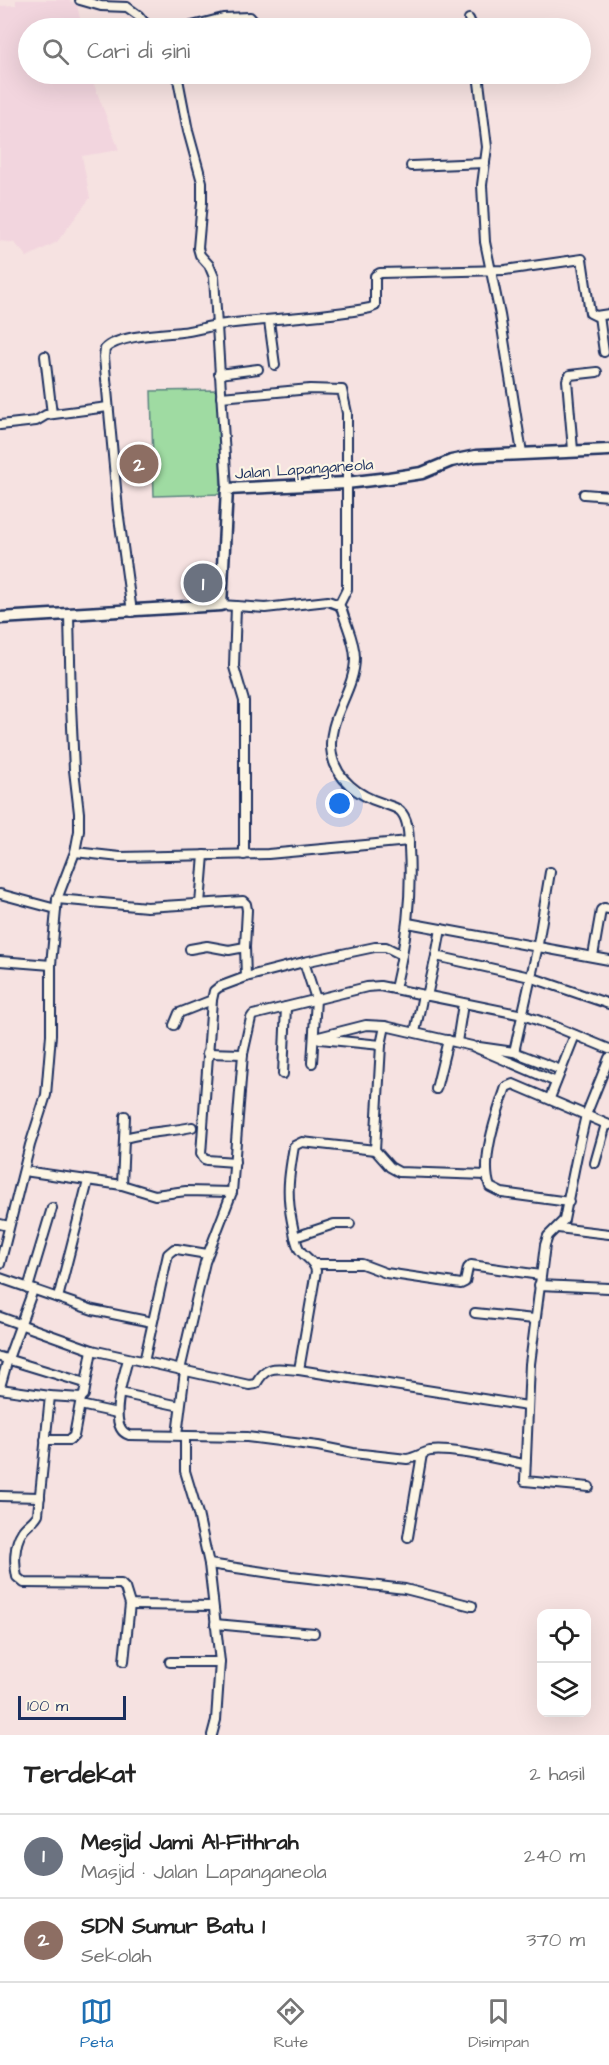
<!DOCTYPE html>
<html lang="id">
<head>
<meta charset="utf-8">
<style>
	body { margin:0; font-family:"Architects Daughter",sans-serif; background:#f6f6f6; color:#222 }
	.controls { position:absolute; right:18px; bottom:18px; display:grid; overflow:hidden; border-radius:12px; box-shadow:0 6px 24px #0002 }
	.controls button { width:54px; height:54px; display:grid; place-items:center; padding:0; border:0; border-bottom:2px solid #e0e0e0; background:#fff; color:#222; font:30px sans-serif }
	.scale { position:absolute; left:18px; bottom:15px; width:108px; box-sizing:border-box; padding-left:6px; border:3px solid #1b2f5e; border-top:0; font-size:16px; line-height:21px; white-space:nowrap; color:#1b2f5e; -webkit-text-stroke:4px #fcf5e5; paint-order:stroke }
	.you { position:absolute; left:340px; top:804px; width:21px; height:21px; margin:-15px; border:4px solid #fff; border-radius:50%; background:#1a73e8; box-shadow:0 0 0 9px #1a73e833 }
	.badge { display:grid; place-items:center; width:39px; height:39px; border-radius:50%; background:#1f6fb2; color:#fff; font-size:20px; font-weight:700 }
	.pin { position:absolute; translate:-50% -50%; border:3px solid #fff; box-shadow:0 2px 6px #0006 }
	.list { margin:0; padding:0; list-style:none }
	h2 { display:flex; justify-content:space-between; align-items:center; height:78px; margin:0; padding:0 24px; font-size:26px }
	h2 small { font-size:20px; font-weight:400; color:#767676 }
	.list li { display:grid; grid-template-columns:39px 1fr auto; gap:18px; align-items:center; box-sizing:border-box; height:84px; padding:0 24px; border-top:2px solid #e0e0e0 }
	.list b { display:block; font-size:22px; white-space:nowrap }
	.list p { margin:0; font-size:20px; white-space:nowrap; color:#767676 }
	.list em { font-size:20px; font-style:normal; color:#767676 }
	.icon { flex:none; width:33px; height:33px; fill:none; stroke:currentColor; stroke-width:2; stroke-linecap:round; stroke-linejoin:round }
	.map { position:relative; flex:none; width:609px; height:1735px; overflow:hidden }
	.search { position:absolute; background:#fff; box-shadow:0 6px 24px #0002; left:18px; right:18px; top:18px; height:66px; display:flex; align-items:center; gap:15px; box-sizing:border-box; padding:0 21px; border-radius:33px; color:#767676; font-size:22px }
	.sheet { height:246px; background:#fff }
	nav { display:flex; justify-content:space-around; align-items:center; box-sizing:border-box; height:84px; border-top:2px solid #e0e0e0; background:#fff; font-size:16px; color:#767676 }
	nav a { display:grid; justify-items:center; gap:3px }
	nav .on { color:#1f6fb2 }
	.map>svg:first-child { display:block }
</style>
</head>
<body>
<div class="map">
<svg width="609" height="1735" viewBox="0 0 609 1735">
	<rect width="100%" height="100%" fill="#f6e2e1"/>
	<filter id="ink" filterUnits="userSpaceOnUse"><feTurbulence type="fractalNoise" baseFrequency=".0167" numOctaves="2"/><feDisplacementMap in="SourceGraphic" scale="12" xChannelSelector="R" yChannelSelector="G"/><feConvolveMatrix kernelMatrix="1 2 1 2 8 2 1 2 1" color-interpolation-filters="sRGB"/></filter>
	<g filter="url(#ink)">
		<polygon fill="#f2d5de" points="16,0 68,0 77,5 82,28 28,28 28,74 90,74 119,150 82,156 90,198 57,242 27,257 15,243 0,241 0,6 16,5"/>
		<polygon fill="#9fdba2" stroke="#5d8580" stroke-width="1.5" points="218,390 221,494 154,496 151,391"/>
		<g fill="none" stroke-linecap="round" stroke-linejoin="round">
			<defs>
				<g id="minor">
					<polyline points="80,0 101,6 127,7 138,15 149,28"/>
					<polyline points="469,19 473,28"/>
					<polyline points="184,28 223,18 250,17 255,23 254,28"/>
					<polyline points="177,74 188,131 202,182 202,202 198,248 200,255 209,265 214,277 227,489"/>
					<polyline points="478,74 487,147 482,185 485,242 500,315 522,453"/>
					<polyline points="411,166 485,163"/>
					<polyline points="599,316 604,352"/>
					<polyline points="269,321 275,365"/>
					<polyline points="45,356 52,414"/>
					<polyline points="219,374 258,369"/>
					<polyline points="221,397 310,389 342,390 347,413 347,589 339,605"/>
					<polyline points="0,425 36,421 46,415 108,407"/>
					<polyline points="573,450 567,380 570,375 597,372"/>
					<polyline points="584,494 609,496"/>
					<path d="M221,605L265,608L328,601L339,605L342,610C346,625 355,642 355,658C355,692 325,720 332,755C337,780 359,796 382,803C389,806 398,807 402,813C409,822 409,838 409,848C412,898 406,941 395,989"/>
					<polyline points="236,606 234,667 244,701 244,855"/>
					<path d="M132,612L118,510L104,357L105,349C118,335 162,334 181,332C193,331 205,327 217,325C268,318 320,318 370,308L375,306V276L380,273L505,270L582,259L590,313L596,316L609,314"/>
					<polyline points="75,852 120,857 268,854 409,841"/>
					<polyline points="0,894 56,909"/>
					<polyline points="57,899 147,907 243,901 246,904 247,910 245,947 246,977"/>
					<polyline points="200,904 204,855"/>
					<polyline points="408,923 609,960"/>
					<polyline points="441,929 436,956 530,977 609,1004"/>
					<polyline points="190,949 207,946 229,950 245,947"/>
					<polyline points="593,956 601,910 604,908 609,909"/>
					<polyline points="0,961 51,965"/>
					<polyline points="304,962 316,999 312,1063"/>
					<polyline points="427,996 436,956"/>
					<polyline points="212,1000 201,1154 204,1159 207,1160 235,1162"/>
					<polyline points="174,1025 179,1013 212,1000 214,991 219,987 246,977 304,962 375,947 386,947 402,955"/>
					<polyline points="415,1032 423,995"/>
					<polyline points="315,1038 366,1025 385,1026 472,1046 556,1082"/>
					<polyline points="320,1039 381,1045"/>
					<polyline points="457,1042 463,1004"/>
					<polyline points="479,1047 514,1052 561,1070"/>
					<polyline points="514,1052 537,950 550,872"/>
					<polyline points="207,1053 243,1054"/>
					<polyline points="283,1074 286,1007"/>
					<polyline points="436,1089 448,1040"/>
					<polyline points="550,1098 575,1035"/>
					<path d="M125,1138C148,1131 169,1132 192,1127"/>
					<polyline points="375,1150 390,1167 399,1172 487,1175"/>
					<polyline points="595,1163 606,1124"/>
					<polyline points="24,1171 122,1185 155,1195 186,1191 232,1192"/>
					<polyline points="122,1185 125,1116"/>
					<path d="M569,1202L502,1193L490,1187C480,1160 497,1113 506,1087L513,1084L609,1125"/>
					<polyline points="0,1224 9,1226"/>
					<polyline points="558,1228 609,1234"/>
					<polyline points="295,1237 334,1224 350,1224"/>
					<polyline points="0,1264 30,1145 46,1095 51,1035 51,965 57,899 75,852 79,831 79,813 74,770 71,705 69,615"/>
					<polyline points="315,1264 362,1264 386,1273 461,1284 465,1282 468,1268 471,1265 540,1275"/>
					<polyline points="0,1278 93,1310 152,1322"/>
					<polyline points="539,1285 609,1288"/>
					<polyline points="28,1288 52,1208"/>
					<polyline points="58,1298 88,1181"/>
					<polyline points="475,1313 534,1319"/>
					<path d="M0,1317L92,1350L249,1385L256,1384C267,1363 278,1369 299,1370L527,1406"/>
					<polyline points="0,1357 85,1383"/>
					<path d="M128,1359C124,1375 106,1428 129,1435L247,1437L318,1446L353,1453L407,1459C415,1458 422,1453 430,1451C453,1448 500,1460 525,1464"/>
					<polyline points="144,1362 168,1254 174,1249 177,1249 207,1254"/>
					<polyline points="180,1370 205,1262 232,1192 243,1054 251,1018 253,1015 367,987 380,986 523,1015 554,1026 609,1049"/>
					<path d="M299,1370L316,1271C314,1260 305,1258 299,1249C295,1241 294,1231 292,1222C286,1192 289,1176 294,1146L302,1142L375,1150L381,1045L385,1026"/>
					<polyline points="0,1387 8,1359 33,1290"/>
					<polyline points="0,1389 50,1396 81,1398 84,1395 92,1350"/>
					<polyline points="120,1393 180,1406"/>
					<path d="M50,1396L38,1514C34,1522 26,1525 22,1532C14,1544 14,1564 17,1577L24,1583L121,1584L125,1588L130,1604L132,1605L213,1606"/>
					<polyline points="80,1405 117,1413"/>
					<polyline points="177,1435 185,1371"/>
					<polyline points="185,1436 185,1471 198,1514 209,1564 220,1662 216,1720 212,1735"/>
					<polyline points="45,1440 69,1440 74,1436 81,1398"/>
					<polyline points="589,1487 525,1481 530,1364 545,1245 548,1236 564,1220 578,1150 586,1115 609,1058"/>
					<polyline points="0,1496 40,1497"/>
					<polyline points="408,1537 422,1454"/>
					<polyline points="209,1564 291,1576 405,1589 472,1606"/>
					<polyline points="215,1624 314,1633"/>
					<polyline points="124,1661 130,1604"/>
					<polyline points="170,1662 220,1662"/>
				</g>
				<polyline id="tertiary" points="0,618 221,605 227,489 346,483 389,478 422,473 451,461 476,456 609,450"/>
			</defs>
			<use href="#minor" stroke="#1b2f5e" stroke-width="12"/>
			<use href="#tertiary" stroke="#1b2f5e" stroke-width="15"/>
			<use href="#minor" stroke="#fcf5e5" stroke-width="8"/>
			<use href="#tertiary" stroke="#fcf5e5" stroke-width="10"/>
		</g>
	</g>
	<g text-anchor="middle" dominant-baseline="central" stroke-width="4.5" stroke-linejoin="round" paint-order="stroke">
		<g font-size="16" fill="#1b2f5e" stroke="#fcf5e5">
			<text transform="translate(304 469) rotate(-4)">Jalan Lapanganeola</text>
		</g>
	</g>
</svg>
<div class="controls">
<button><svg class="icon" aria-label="locate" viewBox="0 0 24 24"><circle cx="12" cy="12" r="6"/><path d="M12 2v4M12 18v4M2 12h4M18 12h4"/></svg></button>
<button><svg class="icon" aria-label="layers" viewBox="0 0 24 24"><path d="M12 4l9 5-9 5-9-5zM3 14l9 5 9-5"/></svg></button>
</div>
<div class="scale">100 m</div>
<div class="you"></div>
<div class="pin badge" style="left:203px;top:583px;background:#6b7280">1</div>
<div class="pin badge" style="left:139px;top:464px;background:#8d6e63">2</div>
<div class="search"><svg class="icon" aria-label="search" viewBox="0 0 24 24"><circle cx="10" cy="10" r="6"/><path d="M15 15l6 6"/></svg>Cari di sini</div>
</div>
<section class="sheet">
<h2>Terdekat<small>2 hasil</small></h2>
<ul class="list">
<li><span class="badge" style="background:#6b7280">1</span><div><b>Mesjid Jami Al-Fithrah</b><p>Masjid · Jalan Lapanganeola</p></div><em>240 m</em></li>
<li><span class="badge" style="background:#8d6e63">2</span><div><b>SDN Sumur Batu 1</b><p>Sekolah</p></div><em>370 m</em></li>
</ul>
</section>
<nav>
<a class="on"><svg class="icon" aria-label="map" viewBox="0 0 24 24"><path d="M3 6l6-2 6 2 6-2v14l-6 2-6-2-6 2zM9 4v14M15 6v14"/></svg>Peta</a>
<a><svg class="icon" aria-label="directions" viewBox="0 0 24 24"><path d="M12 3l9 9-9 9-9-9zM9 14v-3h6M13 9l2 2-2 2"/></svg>Rute</a>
<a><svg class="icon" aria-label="saved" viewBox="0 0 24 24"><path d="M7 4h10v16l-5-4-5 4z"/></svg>Disimpan</a>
</nav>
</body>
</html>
